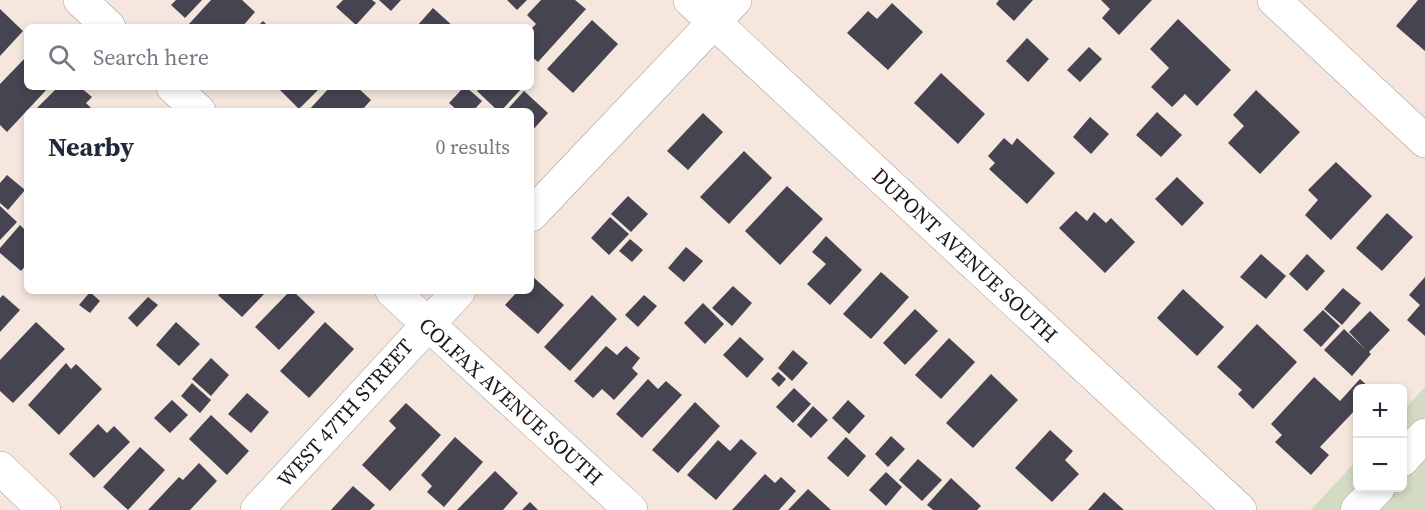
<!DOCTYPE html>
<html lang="en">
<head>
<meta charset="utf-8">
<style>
	body { margin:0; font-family:"Source Serif 4",serif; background:#f2f2f3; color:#1f2937 }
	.controls { position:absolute; right:18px; bottom:18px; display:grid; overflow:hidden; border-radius:9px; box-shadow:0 3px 9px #0003 }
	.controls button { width:54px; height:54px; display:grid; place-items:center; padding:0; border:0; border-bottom:2px solid #e0e1e3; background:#fff; color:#1f2937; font:30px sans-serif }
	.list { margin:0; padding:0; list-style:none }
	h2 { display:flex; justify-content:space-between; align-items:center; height:78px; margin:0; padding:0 24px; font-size:26px }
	h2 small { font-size:20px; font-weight:400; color:#747a83 }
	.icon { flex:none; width:33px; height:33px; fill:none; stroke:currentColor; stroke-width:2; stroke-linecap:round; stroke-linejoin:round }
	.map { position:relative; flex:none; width:1425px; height:510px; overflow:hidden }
	.search { position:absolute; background:#fff; box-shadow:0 3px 9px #0003; left:24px; top:24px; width:510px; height:66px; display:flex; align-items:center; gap:15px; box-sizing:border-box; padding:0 21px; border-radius:9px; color:#747a83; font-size:22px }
	.panel { position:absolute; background:#fff; box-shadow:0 3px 9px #0003; left:24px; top:108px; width:510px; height:186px; border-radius:9px }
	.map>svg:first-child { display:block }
</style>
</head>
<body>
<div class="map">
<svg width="1425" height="510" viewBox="0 0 1425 510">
	<rect width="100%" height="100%" fill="#f5e7de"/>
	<polygon fill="#d3dbc2" points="1425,387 1425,510 1311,510 1357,460 1358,488 1402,488 1403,411"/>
	<g fill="#464450">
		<polygon points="176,0 202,0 185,18 171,5"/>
		<polygon points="211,0 242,0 255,12 242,27 192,27 189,24"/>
		<polygon points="343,0 372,0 376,3 356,25 336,7"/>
		<polygon points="379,0 401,0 391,11"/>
		<polygon points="507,0 527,0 517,10"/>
		<polygon points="541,0 575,0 586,9 538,62 531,56 531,29 536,24 527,15"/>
		<polygon points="999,0 1033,0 1014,21 996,4"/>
		<polygon points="1101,0 1152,0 1119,35 1102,18 1110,9"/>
		<polygon points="1418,0 1425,0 1425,51 1396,26"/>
		<polygon points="892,3 923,32 888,70 847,33 868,11 877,19"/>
		<polygon points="433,8 454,27 416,27"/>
		<polygon points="0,9 23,31 0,56"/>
		<polygon points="1178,19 1231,70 1197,106 1185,94 1172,107 1151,87 1169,68 1150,49"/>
		<polygon points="592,20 618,44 573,93 547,69"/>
		<polygon points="263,21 269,27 257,27"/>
		<polygon points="1027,38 1049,59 1028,82 1006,61"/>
		<polygon points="1089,47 1102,59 1080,82 1067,70"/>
		<polygon points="27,56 27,87 49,87 7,132 0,125 0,84"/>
		<polygon points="941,73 985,114 958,144 914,103"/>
		<polygon points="58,87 68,87 71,90 74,87 80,87 92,97 86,103 94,111 34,111"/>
		<polygon points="277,87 321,87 299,109"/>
		<polygon points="330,87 357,87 371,100 361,111 308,111"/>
		<polygon points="464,87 466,87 482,101 473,111 458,111 449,103"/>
		<polygon points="481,87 521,87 522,88 501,111 498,111 477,91"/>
		<polygon points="1256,90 1300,132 1260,174 1228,143 1244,126 1233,115"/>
		<polygon points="524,91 548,113 531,132 531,111 506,111"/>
		<polygon points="1157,112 1182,135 1161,157 1136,135"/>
		<polygon points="703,113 723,132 688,170 667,151"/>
		<polygon points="1090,117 1109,134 1091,154 1073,137"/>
		<polygon points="1004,138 1012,145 1017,138 1055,173 1027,204 989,169 995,163 988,156"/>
		<polygon points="744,151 772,178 729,224 700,197"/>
		<polygon points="1336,162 1372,196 1331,240 1305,215 1318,200 1308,190"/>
		<polygon points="7,175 25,190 8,210 0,203 0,183"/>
		<polygon points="1177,177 1204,203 1182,226 1155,199"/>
		<polygon points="787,186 823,219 780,265 745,231"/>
		<polygon points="628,196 648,214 631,232 611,214"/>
		<polygon points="0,206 17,222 0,240"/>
		<polygon points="1076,211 1087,221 1094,212 1106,223 1111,218 1135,242 1105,273 1059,228"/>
		<polygon points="1387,213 1413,237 1382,271 1356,248"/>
		<polygon points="610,217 629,234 609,255 591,238"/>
		<polygon points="20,225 27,232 27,264 21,271 0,253 0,248"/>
		<polygon points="826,236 862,270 830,305 807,284 826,264 812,252"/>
		<polygon points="630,239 643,250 632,262 619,251"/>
		<polygon points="686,247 703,261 684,282 668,268"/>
		<polygon points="1261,254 1286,276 1266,299 1240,277"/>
		<polygon points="1307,254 1325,271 1307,291 1289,274"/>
		<polygon points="881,272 909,297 871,339 843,314"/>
		<polygon points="531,275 564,305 538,334 505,305 518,291 531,291"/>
		<polygon points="1425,277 1425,336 1407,320 1420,305 1409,295"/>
		<polygon points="733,286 752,303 732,326 712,308"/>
		<polygon points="1343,288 1361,303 1342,325 1324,309"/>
		<polygon points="1183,289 1224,327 1197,356 1157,318"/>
		<polygon points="222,291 267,291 242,317 218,295"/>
		<polygon points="290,291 293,291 315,312 279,350 255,327"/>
		<polygon points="90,292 100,301 90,313 79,305"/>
		<polygon points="3,295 20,310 0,332 0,298"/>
		<polygon points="592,295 617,319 570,371 544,347"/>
		<polygon points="644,295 657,306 638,327 625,315"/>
		<polygon points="148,297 158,305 137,327 128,318"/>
		<polygon points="703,303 724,324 705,344 684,323"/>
		<polygon points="915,309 938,331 905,365 883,343"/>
		<polygon points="1323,310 1340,326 1321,347 1303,330"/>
		<polygon points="1370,311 1390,330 1369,352 1371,354 1352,376 1324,350 1344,329 1365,349 1349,332"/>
		<polygon points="36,322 65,349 13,403 0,391 0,360"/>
		<polygon points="176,322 200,344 179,366 156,345"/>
		<polygon points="325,322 354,349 309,398 280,371"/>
		<polygon points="1257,324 1297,362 1253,409 1238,394 1242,390 1217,367"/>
		<polygon points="740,337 764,359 747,378 723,355"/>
		<polygon points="949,338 975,362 941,399 915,375"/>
		<polygon points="606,346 617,355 626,346 640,358 632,368 638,374 614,400 602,389 593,398 574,381"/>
		<polygon points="793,350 808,363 792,381 778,368"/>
		<polygon points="211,358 229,375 211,396 192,379"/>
		<polygon points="66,363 71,369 76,364 102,389 59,435 28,405"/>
		<polygon points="778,372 786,379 779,387 771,379"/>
		<polygon points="991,374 1018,400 973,448 946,423"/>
		<polygon points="1314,377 1340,401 1360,379 1370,388 1358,388 1358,407 1320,447 1329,455 1311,475 1275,442 1282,435 1271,424"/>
		<polygon points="648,379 658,389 666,381 682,395 642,438 616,414"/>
		<polygon points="192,383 211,400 200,413 181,396"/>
		<polygon points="794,388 811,404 793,423 776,407"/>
		<polygon points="247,393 269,412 251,433 228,414"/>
		<polygon points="172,400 188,415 170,433 154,418"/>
		<polygon points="848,400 865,416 849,434 832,418"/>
		<polygon points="695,402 720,426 678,473 652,450"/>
		<polygon points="406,403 441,435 390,491 362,465 396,428 389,421"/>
		<polygon points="813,406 828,420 811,438 797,425"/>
		<polygon points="211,415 249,451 227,475 189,439"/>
		<polygon points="98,424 107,433 114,426 130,442 94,478 69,454"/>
		<polygon points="1050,430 1073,451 1065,460 1079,474 1052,502 1015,468"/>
		<polygon points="891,436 905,449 888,467 875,454"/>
		<polygon points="455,437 483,462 444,507 427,492 432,486 421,475"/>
		<polygon points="846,437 866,456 848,477 827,458"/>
		<polygon points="741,439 757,453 716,500 687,475 718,440 730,451"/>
		<polygon points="140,447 165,470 128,510 103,487"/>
		<polygon points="918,459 942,480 922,501 899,480"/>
		<polygon points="199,463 217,481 190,510 148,510 179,477 183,480"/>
		<polygon points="495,471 518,493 503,510 457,510"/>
		<polygon points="886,472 902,487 886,506 869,490"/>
		<polygon points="765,474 775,483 781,477 796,491 779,510 732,510"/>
		<polygon points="951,478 981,506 977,510 933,510 927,505"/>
		<polygon points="353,486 375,505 370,510 331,510"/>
		<polygon points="808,489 831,510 788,510"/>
		<polygon points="1104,492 1124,510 1088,510"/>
		<polygon points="530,502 538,510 522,510"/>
	</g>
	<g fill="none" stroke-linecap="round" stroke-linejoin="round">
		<defs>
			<g id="minor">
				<polyline points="80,0 109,27"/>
				<polyline points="690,0 1240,510"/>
				<polyline points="1274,0 1425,141"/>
				<polyline points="173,87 199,111"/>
				<polyline points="531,215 735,0"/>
				<polyline points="392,291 631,510"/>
				<polyline points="1402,460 1425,435"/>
				<polyline points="0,468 44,510"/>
				<polyline points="257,510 459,291"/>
				<polyline points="1357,510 1378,488"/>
			</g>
		</defs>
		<use href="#minor" stroke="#a99c94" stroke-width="34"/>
		<use href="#minor" stroke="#fff" stroke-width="33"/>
	</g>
	<g text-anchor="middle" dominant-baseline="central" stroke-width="6" stroke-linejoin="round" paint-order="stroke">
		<g font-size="21" fill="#1e1916" stroke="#fff">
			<text transform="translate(965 255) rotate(43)">DUPONT AVENUE SOUTH</text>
			<text transform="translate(511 401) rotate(42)">COLFAX AVENUE SOUTH</text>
			<text transform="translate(345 413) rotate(-48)">WEST 47TH STREET</text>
		</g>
	</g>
</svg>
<div class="controls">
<button>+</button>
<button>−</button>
</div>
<div class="search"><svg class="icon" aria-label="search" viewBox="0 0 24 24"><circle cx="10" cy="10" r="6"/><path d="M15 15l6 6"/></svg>Search here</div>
<section class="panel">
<h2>Nearby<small>0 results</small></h2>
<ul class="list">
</ul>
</section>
</div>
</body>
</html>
